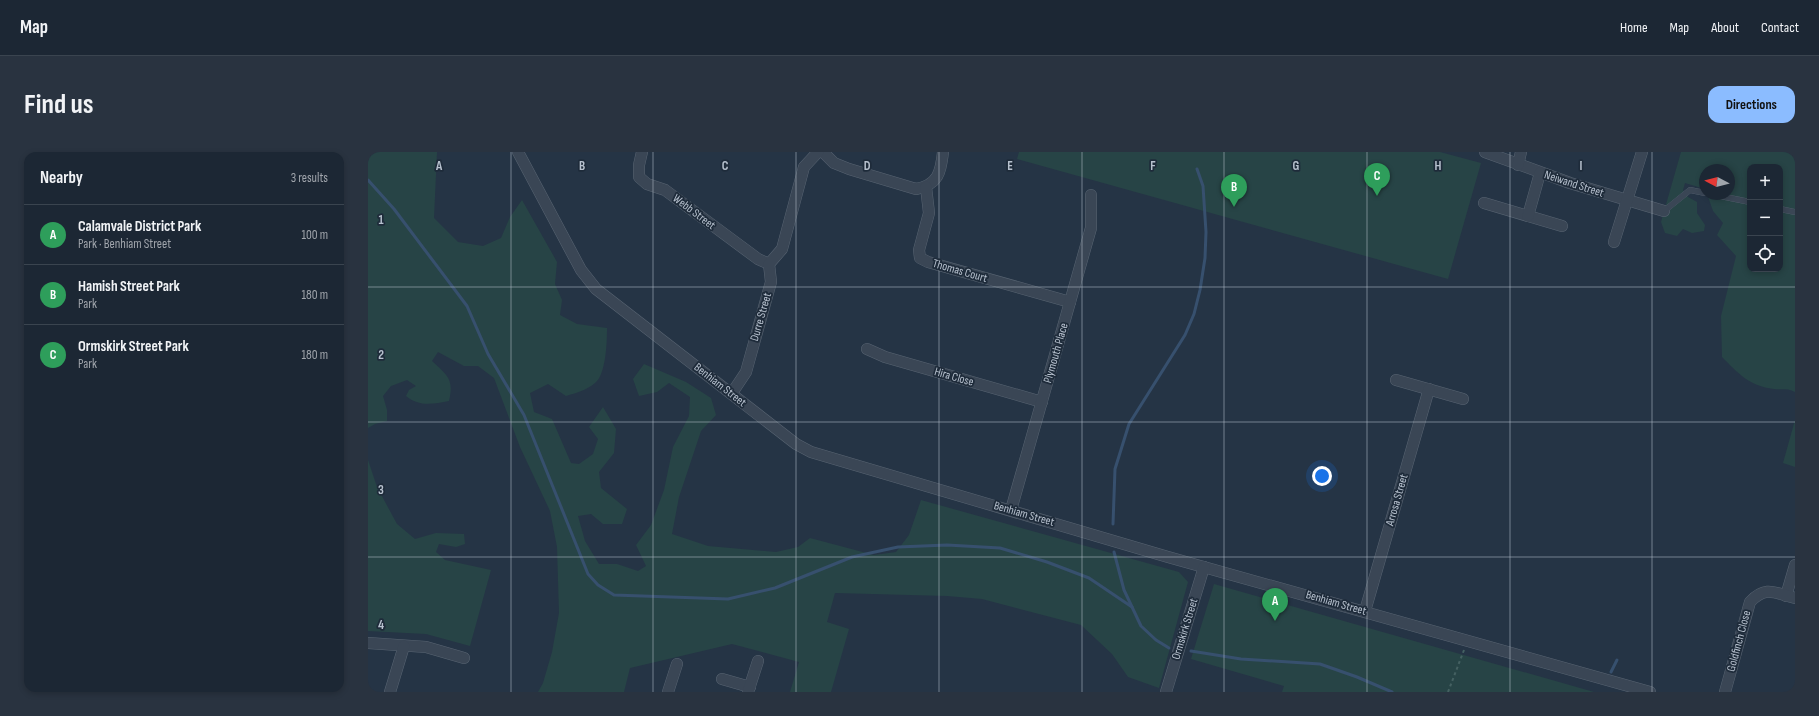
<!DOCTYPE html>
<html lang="en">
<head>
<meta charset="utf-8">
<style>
	body { margin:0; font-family:"Sofia Sans Condensed",sans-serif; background:#293340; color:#f1f3f6 }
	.controls { position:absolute; right:12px; top:12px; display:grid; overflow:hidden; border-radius:8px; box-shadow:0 2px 6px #0003 }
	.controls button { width:36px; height:36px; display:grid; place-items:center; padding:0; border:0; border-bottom:1px solid #3a444f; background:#1c2734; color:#f1f3f6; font:20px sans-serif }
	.compass { position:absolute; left:1331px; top:12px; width:36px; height:36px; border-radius:50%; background:#1c2734; box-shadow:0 2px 6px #0003; rotate:277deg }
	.you { position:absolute; left:954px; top:324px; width:14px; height:14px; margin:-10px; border:3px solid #fff; border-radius:50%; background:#1a73e8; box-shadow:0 0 0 6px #1a73e833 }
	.badge { display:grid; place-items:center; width:26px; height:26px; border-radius:50%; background:#8bbcff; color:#fff; font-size:13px; font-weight:700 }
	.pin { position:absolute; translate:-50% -33px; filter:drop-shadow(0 1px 2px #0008) }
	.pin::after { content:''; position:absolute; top:21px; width:14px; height:12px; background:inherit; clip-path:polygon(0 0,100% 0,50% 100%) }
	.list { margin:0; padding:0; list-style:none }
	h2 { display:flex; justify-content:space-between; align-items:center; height:52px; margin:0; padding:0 16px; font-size:17px }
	h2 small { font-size:13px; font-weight:400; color:#a0a5ac }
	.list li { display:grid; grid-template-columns:26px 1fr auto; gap:12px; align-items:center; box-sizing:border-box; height:60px; padding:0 16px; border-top:1px solid #3a444f }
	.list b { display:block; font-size:15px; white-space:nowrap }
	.list p { margin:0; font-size:13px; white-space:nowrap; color:#a0a5ac }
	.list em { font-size:13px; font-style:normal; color:#a0a5ac }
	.icon { flex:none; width:22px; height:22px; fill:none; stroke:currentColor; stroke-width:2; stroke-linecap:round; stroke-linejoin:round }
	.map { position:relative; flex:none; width:1427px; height:540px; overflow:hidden; border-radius:12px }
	header { display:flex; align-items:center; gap:24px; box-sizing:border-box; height:56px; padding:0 20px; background:#1c2734; border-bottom:1px solid #3a444f }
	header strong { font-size:19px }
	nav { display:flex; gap:22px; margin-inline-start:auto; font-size:14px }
	.intro { display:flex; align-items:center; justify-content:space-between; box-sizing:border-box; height:96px; padding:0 24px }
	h1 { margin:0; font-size:28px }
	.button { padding:10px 18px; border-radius:12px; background:#8bbcff; color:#111; font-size:14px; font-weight:700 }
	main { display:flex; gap:24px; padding:0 24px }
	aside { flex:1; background:#1c2734; border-radius:12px; box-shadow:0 2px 6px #0003 }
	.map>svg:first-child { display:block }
</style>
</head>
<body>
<header>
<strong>Map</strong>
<nav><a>Home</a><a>Map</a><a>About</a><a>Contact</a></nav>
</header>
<div class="intro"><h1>Find us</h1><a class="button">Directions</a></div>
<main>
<aside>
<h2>Nearby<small>3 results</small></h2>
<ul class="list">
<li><span class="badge" style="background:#2e9e5b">A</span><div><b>Calamvale District Park</b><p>Park · Benhiam Street</p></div><em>100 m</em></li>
<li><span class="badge" style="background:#2e9e5b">B</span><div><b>Hamish Street Park</b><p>Park</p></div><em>180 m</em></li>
<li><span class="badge" style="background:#2e9e5b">C</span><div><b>Ormskirk Street Park</b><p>Park</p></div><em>180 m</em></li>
</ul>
</aside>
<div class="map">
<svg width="1427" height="540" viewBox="0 0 1427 540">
	<rect width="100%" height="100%" fill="#253445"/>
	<g fill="#274446" fill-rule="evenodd">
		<path d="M0,0H69L66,66L90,90L115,94L133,86L142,65L154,48L189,110L187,132L194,148L192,163L209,172L239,176C239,190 238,223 227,231C219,238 208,241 198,244L180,232L162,241L166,260L184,267L203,311L211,312L225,302L230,287L221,275L235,255L248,277L246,301L231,320L233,336L259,357L254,372H235L223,362L210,364L217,389L231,412H249L270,419L278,414L268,393L283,373L296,338L305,295L321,264L322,245L301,231L289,240L271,244L265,227L276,212L318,230L343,246L348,263L333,279L311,345L304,382L340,394L408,400L430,395L442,386L506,403L528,400L541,383L553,348L811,420L820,430L791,536L760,525L744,502L713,473L614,447L579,444L467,441L459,470L481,477L463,540H422L431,510L364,492L262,516L256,540H170L175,531L184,500L191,461L189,395L182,359L152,295L126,226L110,214H96L70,200L64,209C80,224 86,227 81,249C65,252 51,255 38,244L41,238L48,234L39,228L23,234L15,244L19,258V269L7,272L0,276Z"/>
		<polygon points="651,0 1072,0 1113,11 1080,127 649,7"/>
		<path d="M1313,0H1427V240C1420,236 1414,238 1406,237C1381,234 1370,221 1354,205L1353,164L1368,104L1349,83L1355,71L1345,59L1339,42H1361V18H1337V37L1317,31L1315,38L1320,45L1329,50V61L1337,73L1336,79L1324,81L1315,77L1309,84L1297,81L1293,70ZM1382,15H1412V117H1382Z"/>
		<polygon points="1427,268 1427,315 1415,311"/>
		<polygon points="0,308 9,335 29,372 47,387 68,381 96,382 97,392 88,395 71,392 68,400 77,408 123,418 102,494 58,482 0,479"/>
		<polygon points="846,432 1226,540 914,540 916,534 823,507"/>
	</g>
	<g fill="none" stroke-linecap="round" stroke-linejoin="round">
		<g stroke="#37506e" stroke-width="3">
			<polyline points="0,28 26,57 99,154 120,202 156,263 220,422 230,433 246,443 360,447 407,436 484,405 530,395 579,393 632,396 679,410 721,426 764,455"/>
			<polyline points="745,372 747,317 761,272 817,183 826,162 832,138 837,106 838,80 835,34 829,17"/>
			<polyline points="746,400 756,438 773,474 788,488 801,496"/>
			<polyline points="823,499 873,507 952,512 989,525 1024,540"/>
			<polyline points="1243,520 1249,508"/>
		</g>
		<defs>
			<g id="service">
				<polyline points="1342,42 1382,50"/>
				<polyline points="1412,57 1427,60"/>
				<polyline points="1296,59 1322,38 1337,41"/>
			</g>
			<g id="minor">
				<polyline points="150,0 213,118 228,137 428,292 443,300 800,405 1282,540"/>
				<polyline points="274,0 271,13 271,25 279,32 297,38 390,107 401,112"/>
				<path d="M455,0L466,11L481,17L548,37C570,33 573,20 575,0"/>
				<polyline points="1117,0 1202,31 1296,59"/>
				<polyline points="1150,13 1153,0"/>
				<polyline points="558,35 561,61 551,98 552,106 560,110 702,150"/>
				<polyline points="1116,51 1194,74"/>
				<polyline points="1160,64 1172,21"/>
				<polyline points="1246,90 1274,0"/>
				<polyline points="499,197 517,205 674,250"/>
				<polyline points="1028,228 1095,247"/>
				<polyline points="364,241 378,220 403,130 401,112 414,97 436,15 450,0"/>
				<polyline points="643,358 723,76 723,43"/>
				<polyline points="1418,444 1427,413"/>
				<polyline points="997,459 1061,237"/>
				<polyline points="0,491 58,495 96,506"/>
				<polyline points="354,527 382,535"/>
				<polyline points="22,540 36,494"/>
				<polyline points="300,540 309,512"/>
				<polyline points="380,540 390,509"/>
				<polyline points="798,540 836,415"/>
				<path d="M1357,540L1382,450C1398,433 1407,441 1427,446"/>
			</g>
		</defs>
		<use href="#service" stroke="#586472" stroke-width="6"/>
		<use href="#minor" stroke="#586472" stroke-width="12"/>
		<polyline stroke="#456162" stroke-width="2" stroke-dasharray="3 3" stroke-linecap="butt" points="1080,540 1096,498"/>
		<use href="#service" stroke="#3a4655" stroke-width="5.5"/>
		<use href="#minor" stroke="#3a4655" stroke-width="11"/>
	</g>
	<path fill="none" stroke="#b7c1ce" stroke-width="1" stroke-opacity="0.55" d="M143,0V540M285,0V540M428,0V540M571,0V540M714,0V540M856,0V540M999,0V540M1142,0V540M1284,0V540M0,135H1427M0,270H1427M0,405H1427"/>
	<g text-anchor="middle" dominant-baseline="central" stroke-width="3.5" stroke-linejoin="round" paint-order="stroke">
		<g font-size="12" fill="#b7c1ce" stroke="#1e2b3a">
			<text transform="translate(1206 32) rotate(18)">Neiwand Street</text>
			<text transform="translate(326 60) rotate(37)">Webb Street</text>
			<text transform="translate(592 119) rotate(16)">Thomas Court</text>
			<text transform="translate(393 165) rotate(-74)">Durre Street</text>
			<text transform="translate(688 201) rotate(-74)">Plymouth Place</text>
			<text transform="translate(586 225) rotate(16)">Hira Close</text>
			<text transform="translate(352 233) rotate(38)">Benhiam Street</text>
			<text transform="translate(1029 348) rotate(-74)">Arrosa Street</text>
			<text transform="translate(656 362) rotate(16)">Benhiam Street</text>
			<text transform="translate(968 451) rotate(16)">Benhiam Street</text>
			<text transform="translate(817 477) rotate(-73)">Ormskirk Street</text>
			<text transform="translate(1371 489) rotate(-75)">Goldfinch Close</text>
		</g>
	</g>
	<g font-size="13" text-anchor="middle" font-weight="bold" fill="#b7c1ce" stroke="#1e2b3a" stroke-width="3.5" stroke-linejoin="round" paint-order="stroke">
		<text x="71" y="18">A</text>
		<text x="214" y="18">B</text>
		<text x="357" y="18">C</text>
		<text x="499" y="18">D</text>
		<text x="642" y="18">E</text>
		<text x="785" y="18">F</text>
		<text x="928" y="18">G</text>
		<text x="1070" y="18">H</text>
		<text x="1213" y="18">I</text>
		<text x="13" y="72">1</text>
		<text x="13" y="207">2</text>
		<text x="13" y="342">3</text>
		<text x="13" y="477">4</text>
	</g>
</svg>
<div class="controls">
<button>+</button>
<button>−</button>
<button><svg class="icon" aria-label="locate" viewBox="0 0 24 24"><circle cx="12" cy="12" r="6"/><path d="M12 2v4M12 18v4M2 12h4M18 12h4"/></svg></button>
</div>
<svg class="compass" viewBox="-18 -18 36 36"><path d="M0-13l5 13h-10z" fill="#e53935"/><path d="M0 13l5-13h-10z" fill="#a0a5ac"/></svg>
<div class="you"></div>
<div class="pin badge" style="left:907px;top:469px;background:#2e9e5b">A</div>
<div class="pin badge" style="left:866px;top:55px;background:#2e9e5b">B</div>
<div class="pin badge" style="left:1009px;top:44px;background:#2e9e5b">C</div>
</div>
</main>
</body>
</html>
